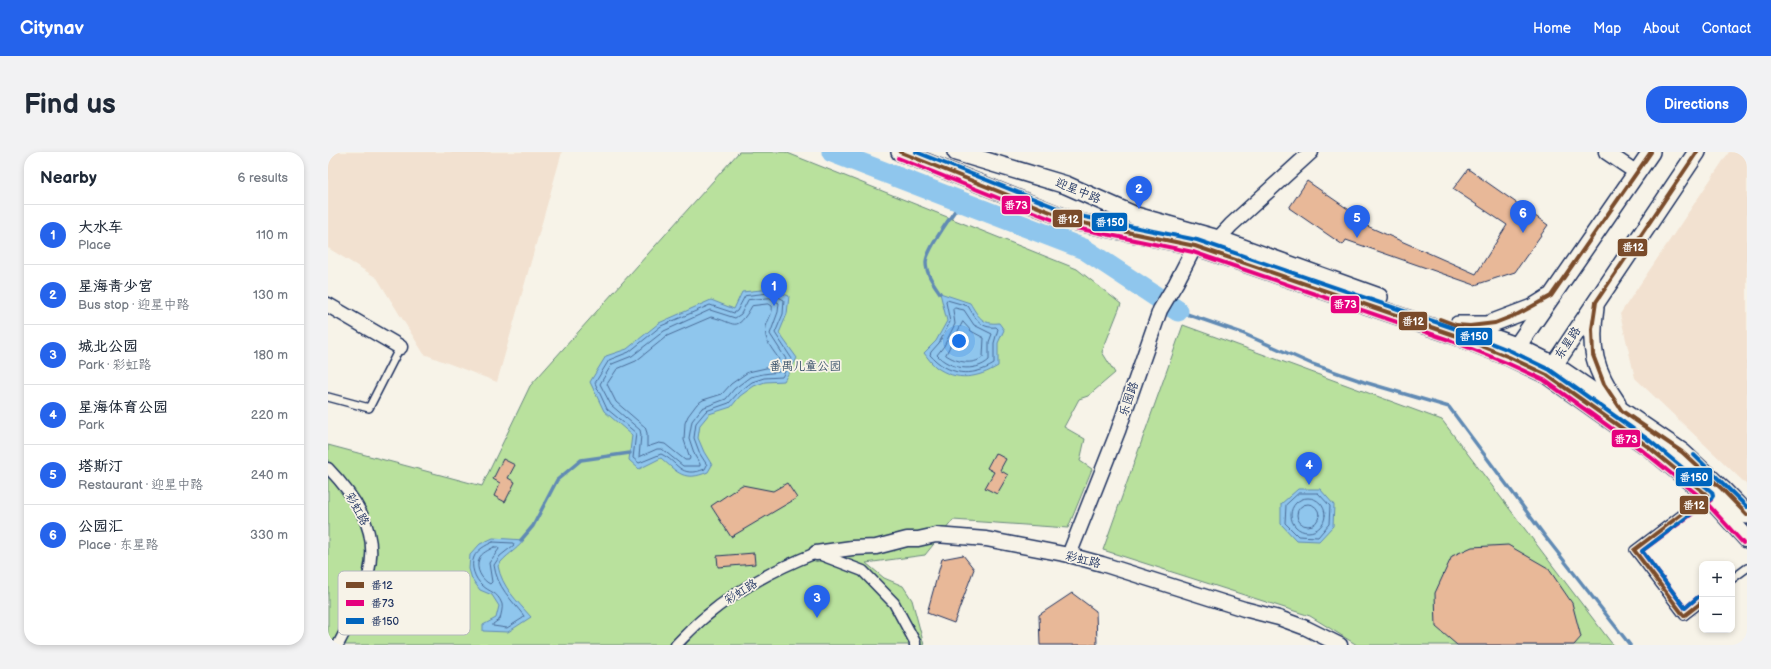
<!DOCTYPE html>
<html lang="en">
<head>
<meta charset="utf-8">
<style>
	body { margin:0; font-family:"Balsamiq Sans","LXGW WenKai TC",sans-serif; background:#f2f2f3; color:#1f2937 }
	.controls { position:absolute; right:12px; bottom:12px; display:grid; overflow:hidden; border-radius:8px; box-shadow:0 2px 6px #0003 }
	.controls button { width:36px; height:36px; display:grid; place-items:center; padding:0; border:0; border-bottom:1px solid #e0e1e3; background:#fff; color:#1f2937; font:20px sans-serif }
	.you { position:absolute; left:631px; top:189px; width:14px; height:14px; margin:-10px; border:3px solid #fff; border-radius:50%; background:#1a73e8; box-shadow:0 0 0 6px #1a73e833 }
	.badge { display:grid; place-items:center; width:26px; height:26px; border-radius:50%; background:#2563eb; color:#fff; font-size:13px; font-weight:700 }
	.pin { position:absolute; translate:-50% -33px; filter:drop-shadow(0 1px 2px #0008) }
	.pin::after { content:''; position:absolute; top:21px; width:14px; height:12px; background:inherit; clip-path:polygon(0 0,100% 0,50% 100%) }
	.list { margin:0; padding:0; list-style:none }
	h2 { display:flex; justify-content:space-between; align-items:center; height:52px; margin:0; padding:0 16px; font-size:17px }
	h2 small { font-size:13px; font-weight:400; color:#747a83 }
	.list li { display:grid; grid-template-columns:26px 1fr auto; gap:12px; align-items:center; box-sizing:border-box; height:60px; padding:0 16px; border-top:1px solid #e0e1e3 }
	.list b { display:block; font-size:15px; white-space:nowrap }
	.list p { margin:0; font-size:13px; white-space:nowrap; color:#747a83 }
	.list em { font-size:13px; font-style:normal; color:#747a83 }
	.map { position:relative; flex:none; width:1419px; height:493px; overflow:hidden; border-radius:16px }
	header { display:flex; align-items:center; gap:24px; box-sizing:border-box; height:56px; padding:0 20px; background:#2563eb; color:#fff }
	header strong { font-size:19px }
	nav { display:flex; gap:22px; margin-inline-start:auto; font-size:14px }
	.intro { display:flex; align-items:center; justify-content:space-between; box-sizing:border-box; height:96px; padding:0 24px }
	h1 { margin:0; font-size:28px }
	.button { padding:10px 18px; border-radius:16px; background:#2563eb; color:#fff; font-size:14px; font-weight:700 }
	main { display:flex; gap:24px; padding:0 24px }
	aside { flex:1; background:#fff; border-radius:16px; box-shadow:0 2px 6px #0003 }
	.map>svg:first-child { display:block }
</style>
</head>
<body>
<header>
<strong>Citynav</strong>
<nav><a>Home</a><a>Map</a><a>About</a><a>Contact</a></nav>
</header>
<div class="intro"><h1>Find us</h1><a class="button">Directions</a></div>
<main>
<aside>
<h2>Nearby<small>6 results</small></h2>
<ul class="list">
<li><span class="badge">1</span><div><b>大水车</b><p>Place</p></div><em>110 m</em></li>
<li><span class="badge">2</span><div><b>星海青少宫</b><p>Bus stop · 迎星中路</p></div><em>130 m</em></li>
<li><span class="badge">3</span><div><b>城北公园</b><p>Park · 彩虹路</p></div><em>180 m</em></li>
<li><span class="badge">4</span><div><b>星海体育公园</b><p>Park</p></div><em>220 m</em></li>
<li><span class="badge">5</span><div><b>塔斯汀</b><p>Restaurant · 迎星中路</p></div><em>240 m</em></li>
<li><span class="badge">6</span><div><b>公园汇</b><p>Place · 东星路</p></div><em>330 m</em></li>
</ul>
</aside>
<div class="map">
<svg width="1419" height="493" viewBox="0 0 1419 493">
	<rect width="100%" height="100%" fill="#f7f3e8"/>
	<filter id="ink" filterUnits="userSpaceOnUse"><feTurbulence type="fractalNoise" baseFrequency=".025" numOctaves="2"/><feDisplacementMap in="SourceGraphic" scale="8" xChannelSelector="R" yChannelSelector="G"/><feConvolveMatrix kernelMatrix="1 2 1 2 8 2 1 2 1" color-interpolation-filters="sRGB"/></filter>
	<g filter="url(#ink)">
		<g fill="#f2e1d0">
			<polygon points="0,0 234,0 169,230 96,202 49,126 0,96"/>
			<polygon points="1401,0 1419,0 1419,333 1307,226 1292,162"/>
		</g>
		<g fill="#b9e19d" stroke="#6a887e">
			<polygon points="411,0 457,0 749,117 793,152 774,200 787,221 760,244 751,247 736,275 757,287 752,309 764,317 740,376 625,368 597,403 538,411 556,426 575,434 584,448 596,493 0,493 0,293 154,334 202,234"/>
			<polygon points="855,173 1114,268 1285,493 1029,493 982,464 775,398"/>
		</g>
		<g fill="#8fc6ed" stroke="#618ab4">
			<path d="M443,137L461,144L459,162L451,181L469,206L456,229L437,230L426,234L412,244L403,255L381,262L372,273L370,286L376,300L384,313L380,320C356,330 350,321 333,306L311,317L301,308L304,283L276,259L262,230L278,204L299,197L331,171L383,148L406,157L414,140Z"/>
			<path d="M612,141L642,151C650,164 654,173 671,171L676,178L670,191V214C650,226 629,230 608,215C604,212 600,206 596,201L608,189L619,169Z"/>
			<polygon points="970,337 992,337 1006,353 1005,374 991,389 968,388 953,372 953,352"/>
			<path d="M165,386L196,388C188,399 177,403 170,414C174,435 189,449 203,465L180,480L155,479V473L168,466L171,454L164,443L152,438L144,427L141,417L142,403L152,392Z"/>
		</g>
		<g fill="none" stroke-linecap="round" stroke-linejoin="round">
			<g stroke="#496b97" stroke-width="1">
				<path d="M443,141L456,148L455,162L447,181L464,207L454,225L436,226L424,230L410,241L401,251L378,259L368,271L366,286L372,302L379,313L377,317C351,327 351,310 333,302L311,311L305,306L308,281L279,257L267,231L281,208L301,200L333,174L382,153L406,161L409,159L417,144Z"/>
				<polygon points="442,146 451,151 450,160 442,182 458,207 451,220 435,222 422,225 406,237 398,247 374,256 364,269 361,286 367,304 372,312 372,314 355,314 334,297 329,297 311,305 313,283 312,278 283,253 272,232 284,212 304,204 336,179 382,158 407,166 413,162 420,148"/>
				<path d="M619,148L640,154C647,165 652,177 668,175L670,177L666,191V212C643,226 620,223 602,203L603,200L611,191L622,170L618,150Z"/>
				<path d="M441,152L444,154C445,160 442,164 440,169C433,185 442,194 451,207L447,214L420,220L403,232L394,242L375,248L369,252L360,264L357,271L356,288L362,306L361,308H357L337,292L331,291L319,295V281L317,275L288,250L279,232L289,217L308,209L339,184L383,165C408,170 407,183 424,154Z"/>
				<path d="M627,156L636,158L646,173L664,182L661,190V208C647,221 621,217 609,203L616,194L627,172L625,158Z"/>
				<path d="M635,170L643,179L656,186L655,205C645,214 628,210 618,203Z"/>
				<polygon points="971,341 990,341 1002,354 1001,372 990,385 970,384 957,371 958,353"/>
				<circle cx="980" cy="363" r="17"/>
				<circle cx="980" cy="363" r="11"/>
				<path d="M165,390L185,391L186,393L172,404L166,413C169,435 183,447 196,464L195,466L179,476L165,474V472L172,467C173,462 175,456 174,452C169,439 162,441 154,433C147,427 142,414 146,405C149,398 158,393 165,390Z"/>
				<path d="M166,395H170L171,397L161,411L164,430L162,432C154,428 147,417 151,407C153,401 161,398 166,395Z"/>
			</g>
			<g stroke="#618ab4" stroke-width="3.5">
				<path d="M612,141C606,132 598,122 598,110C599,96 625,62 633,50"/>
				<polyline points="850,159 914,181 984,212 1036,230 1121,255 1216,383 1302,493"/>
				<polyline points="193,388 205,374 229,328 253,308 302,301"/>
			</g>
			<polyline stroke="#8fc6ed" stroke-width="21" points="504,0 756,97 850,159"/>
		</g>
		<g fill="#e8b898" stroke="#1b2f5e">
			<polygon points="1140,17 1220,73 1187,120 1147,133 1018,88 1015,93 961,56 979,29 1033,66 1030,70 1148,122 1179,73 1125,37"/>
			<polygon points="667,301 678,307 672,318 680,323 669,342 657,336 666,320 659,316"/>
			<polygon points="175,307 187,313 180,326 187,330 177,350 166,344 172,331 165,327"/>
			<polygon points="459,331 469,346 403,385 383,354 414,333 445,339"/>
			<polygon points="1180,393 1220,416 1244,451 1253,485 1246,493 1129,493 1108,475 1107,441 1124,404 1144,395"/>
			<polygon points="426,401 427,412 390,415 389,404"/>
			<polygon points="635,403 646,417 626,471 599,461 614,407"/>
			<polygon points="744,441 768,459 769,493 712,493 711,463"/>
		</g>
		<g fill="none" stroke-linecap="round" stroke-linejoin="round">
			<defs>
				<g id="service">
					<polyline points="0,245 41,256 72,195"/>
					<polyline points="1404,427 1419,416"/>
					<polyline points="1374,450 1356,464 1306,398 1379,343"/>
				</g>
				<g id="pedestrian">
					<path d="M0,316C63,382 49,419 10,493"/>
					<path d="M348,493C357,484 367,473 377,465C409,438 449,416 488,401L535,419L566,451L587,490V493"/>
				</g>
				<g id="minor">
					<polyline points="1278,0 1309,21"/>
					<polyline points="885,96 890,87 903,73 983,0"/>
					<polyline points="0,153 72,195"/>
					<polyline points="488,401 524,396 548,395 579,387 590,387 608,383 658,387 741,403 774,412 916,457 951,466 978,476 1012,493"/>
					<polyline points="741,403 790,279 832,158 848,131 867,94"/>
				</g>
				<g id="tertiary">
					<polyline points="572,0 745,69 867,94 1126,183 1181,205 1219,223 1319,294 1379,343 1419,387"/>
					<polyline points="628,0 738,33 808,64 890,87 1051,145"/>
					<path d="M1267,156C1261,196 1266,218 1289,251"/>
					<polyline points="1130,173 1159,173 1204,156 1220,146"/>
					<polyline points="1157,183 1188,194 1226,213 1354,300 1394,337 1419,363"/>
					<polyline points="1183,203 1323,0"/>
					<polyline points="1220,222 1369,0"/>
				</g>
			</defs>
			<use href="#service" stroke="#1b2f5e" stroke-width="10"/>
			<use href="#pedestrian" stroke="#1b2f5e" stroke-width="13"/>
			<use href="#minor" stroke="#1b2f5e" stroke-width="17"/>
			<use href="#tertiary" stroke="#1b2f5e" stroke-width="20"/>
			<use href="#service" stroke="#f7f3e8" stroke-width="7"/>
			<use href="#pedestrian" stroke="#f7f3e8" stroke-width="10"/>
			<use href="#minor" stroke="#f7f3e8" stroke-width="14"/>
			<use href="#tertiary" stroke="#f7f3e8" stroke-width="17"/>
			<defs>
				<g id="bus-1">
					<polyline points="572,0 745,69 867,94 1126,183 1181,205 1219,223 1319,294 1379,343 1306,398 1356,464 1374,450"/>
					<polyline points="1369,0 1268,150 1264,177 1265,203 1276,232 1294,259 1354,300 1394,337 1419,363"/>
					<polyline points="1112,167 1128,173 1142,174 1167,171 1190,162 1223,144 1323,0"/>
				</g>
				<g id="bus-2">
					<polyline points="570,6 743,75 865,100 1124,189 1179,211 1216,228 1315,299 1375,347 1415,391"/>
					<polyline points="1370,445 1357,456 1314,399 1383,348"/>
				</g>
				<g id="bus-3">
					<polyline points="588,0 747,63 869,88 1128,177 1183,199 1222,218 1322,289 1384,340 1385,344 1383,347 1314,399 1357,456 1370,445"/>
					<polyline points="1366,303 1419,355"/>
				</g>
			</defs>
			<use href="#bus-1" stroke="#f7f3e8" stroke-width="7"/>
			<use href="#bus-2" stroke="#f7f3e8" stroke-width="7"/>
			<use href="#bus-3" stroke="#f7f3e8" stroke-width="7"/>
			<use href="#bus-1" stroke="#7a4b2a" stroke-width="4"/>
			<use href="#bus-2" stroke="#e5007d" stroke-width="4"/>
			<use href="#bus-3" stroke="#0065bd" stroke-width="4"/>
		</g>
	</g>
	<g text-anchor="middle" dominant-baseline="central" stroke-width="3.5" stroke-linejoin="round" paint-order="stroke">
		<g font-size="12" fill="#1b2f5e" stroke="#f7f3e8">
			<text transform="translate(750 39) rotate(22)">迎星中路</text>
			<text transform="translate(1240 191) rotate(-56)">东星路</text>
			<text transform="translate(801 247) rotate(-71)">乐园路</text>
			<text transform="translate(29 357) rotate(61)">彩虹路</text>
			<text transform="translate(755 408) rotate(14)">彩虹路</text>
			<text transform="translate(413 440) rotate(-32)">彩虹路</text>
		</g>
		<g font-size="12" fill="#3b536b" stroke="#f7f3e8">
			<text x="477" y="214">番禺儿童公园</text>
		</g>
	</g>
	<rect x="10" y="419" width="132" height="64" rx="6" fill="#f7f3e8" stroke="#b5b8bf" stroke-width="1"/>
	<rect x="18" y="430" width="18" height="6" fill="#7a4b2a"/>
	<rect x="18" y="448" width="18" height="6" fill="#e5007d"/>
	<rect x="18" y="466" width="18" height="6" fill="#0065bd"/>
	<g font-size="11" fill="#1b2f5e">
		<text x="43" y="437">番12</text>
		<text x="43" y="455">番73</text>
		<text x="43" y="473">番150</text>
	</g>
	<g stroke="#f7f3e8" stroke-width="1.5">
		<rect x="673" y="43" width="30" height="20" rx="4" fill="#e5007d"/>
		<rect x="724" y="57" width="31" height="19" rx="4" fill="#7a4b2a"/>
		<rect x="763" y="60" width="37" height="20" rx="4" fill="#0065bd"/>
		<rect x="1289" y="86" width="31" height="19" rx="4" fill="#7a4b2a"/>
		<rect x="1002" y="143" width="30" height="19" rx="4" fill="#e5007d"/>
		<rect x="1070" y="159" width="30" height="20" rx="4" fill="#7a4b2a"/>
		<rect x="1127" y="175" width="38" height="19" rx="4" fill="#0065bd"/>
		<rect x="1283" y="277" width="30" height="19" rx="4" fill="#e5007d"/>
		<rect x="1347" y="315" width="38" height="20" rx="4" fill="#0065bd"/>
		<rect x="1351" y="343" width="30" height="20" rx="4" fill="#7a4b2a"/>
	</g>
	<g font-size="11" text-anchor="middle" font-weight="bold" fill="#fff">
		<text x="688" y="57">番73</text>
		<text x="740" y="71">番12</text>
		<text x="782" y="74">番150</text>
		<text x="1305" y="99">番12</text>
		<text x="1017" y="156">番73</text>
		<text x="1085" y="173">番12</text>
		<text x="1146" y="188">番150</text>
		<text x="1298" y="291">番73</text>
		<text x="1366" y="329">番150</text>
		<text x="1366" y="357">番12</text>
	</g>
</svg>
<div class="controls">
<button>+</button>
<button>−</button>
</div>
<div class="you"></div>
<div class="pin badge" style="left:446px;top:154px">1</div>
<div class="pin badge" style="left:811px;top:57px">2</div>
<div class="pin badge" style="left:489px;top:466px">3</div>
<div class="pin badge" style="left:981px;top:333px">4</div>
<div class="pin badge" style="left:1029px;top:86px">5</div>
<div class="pin badge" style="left:1195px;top:81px">6</div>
</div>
</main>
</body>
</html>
